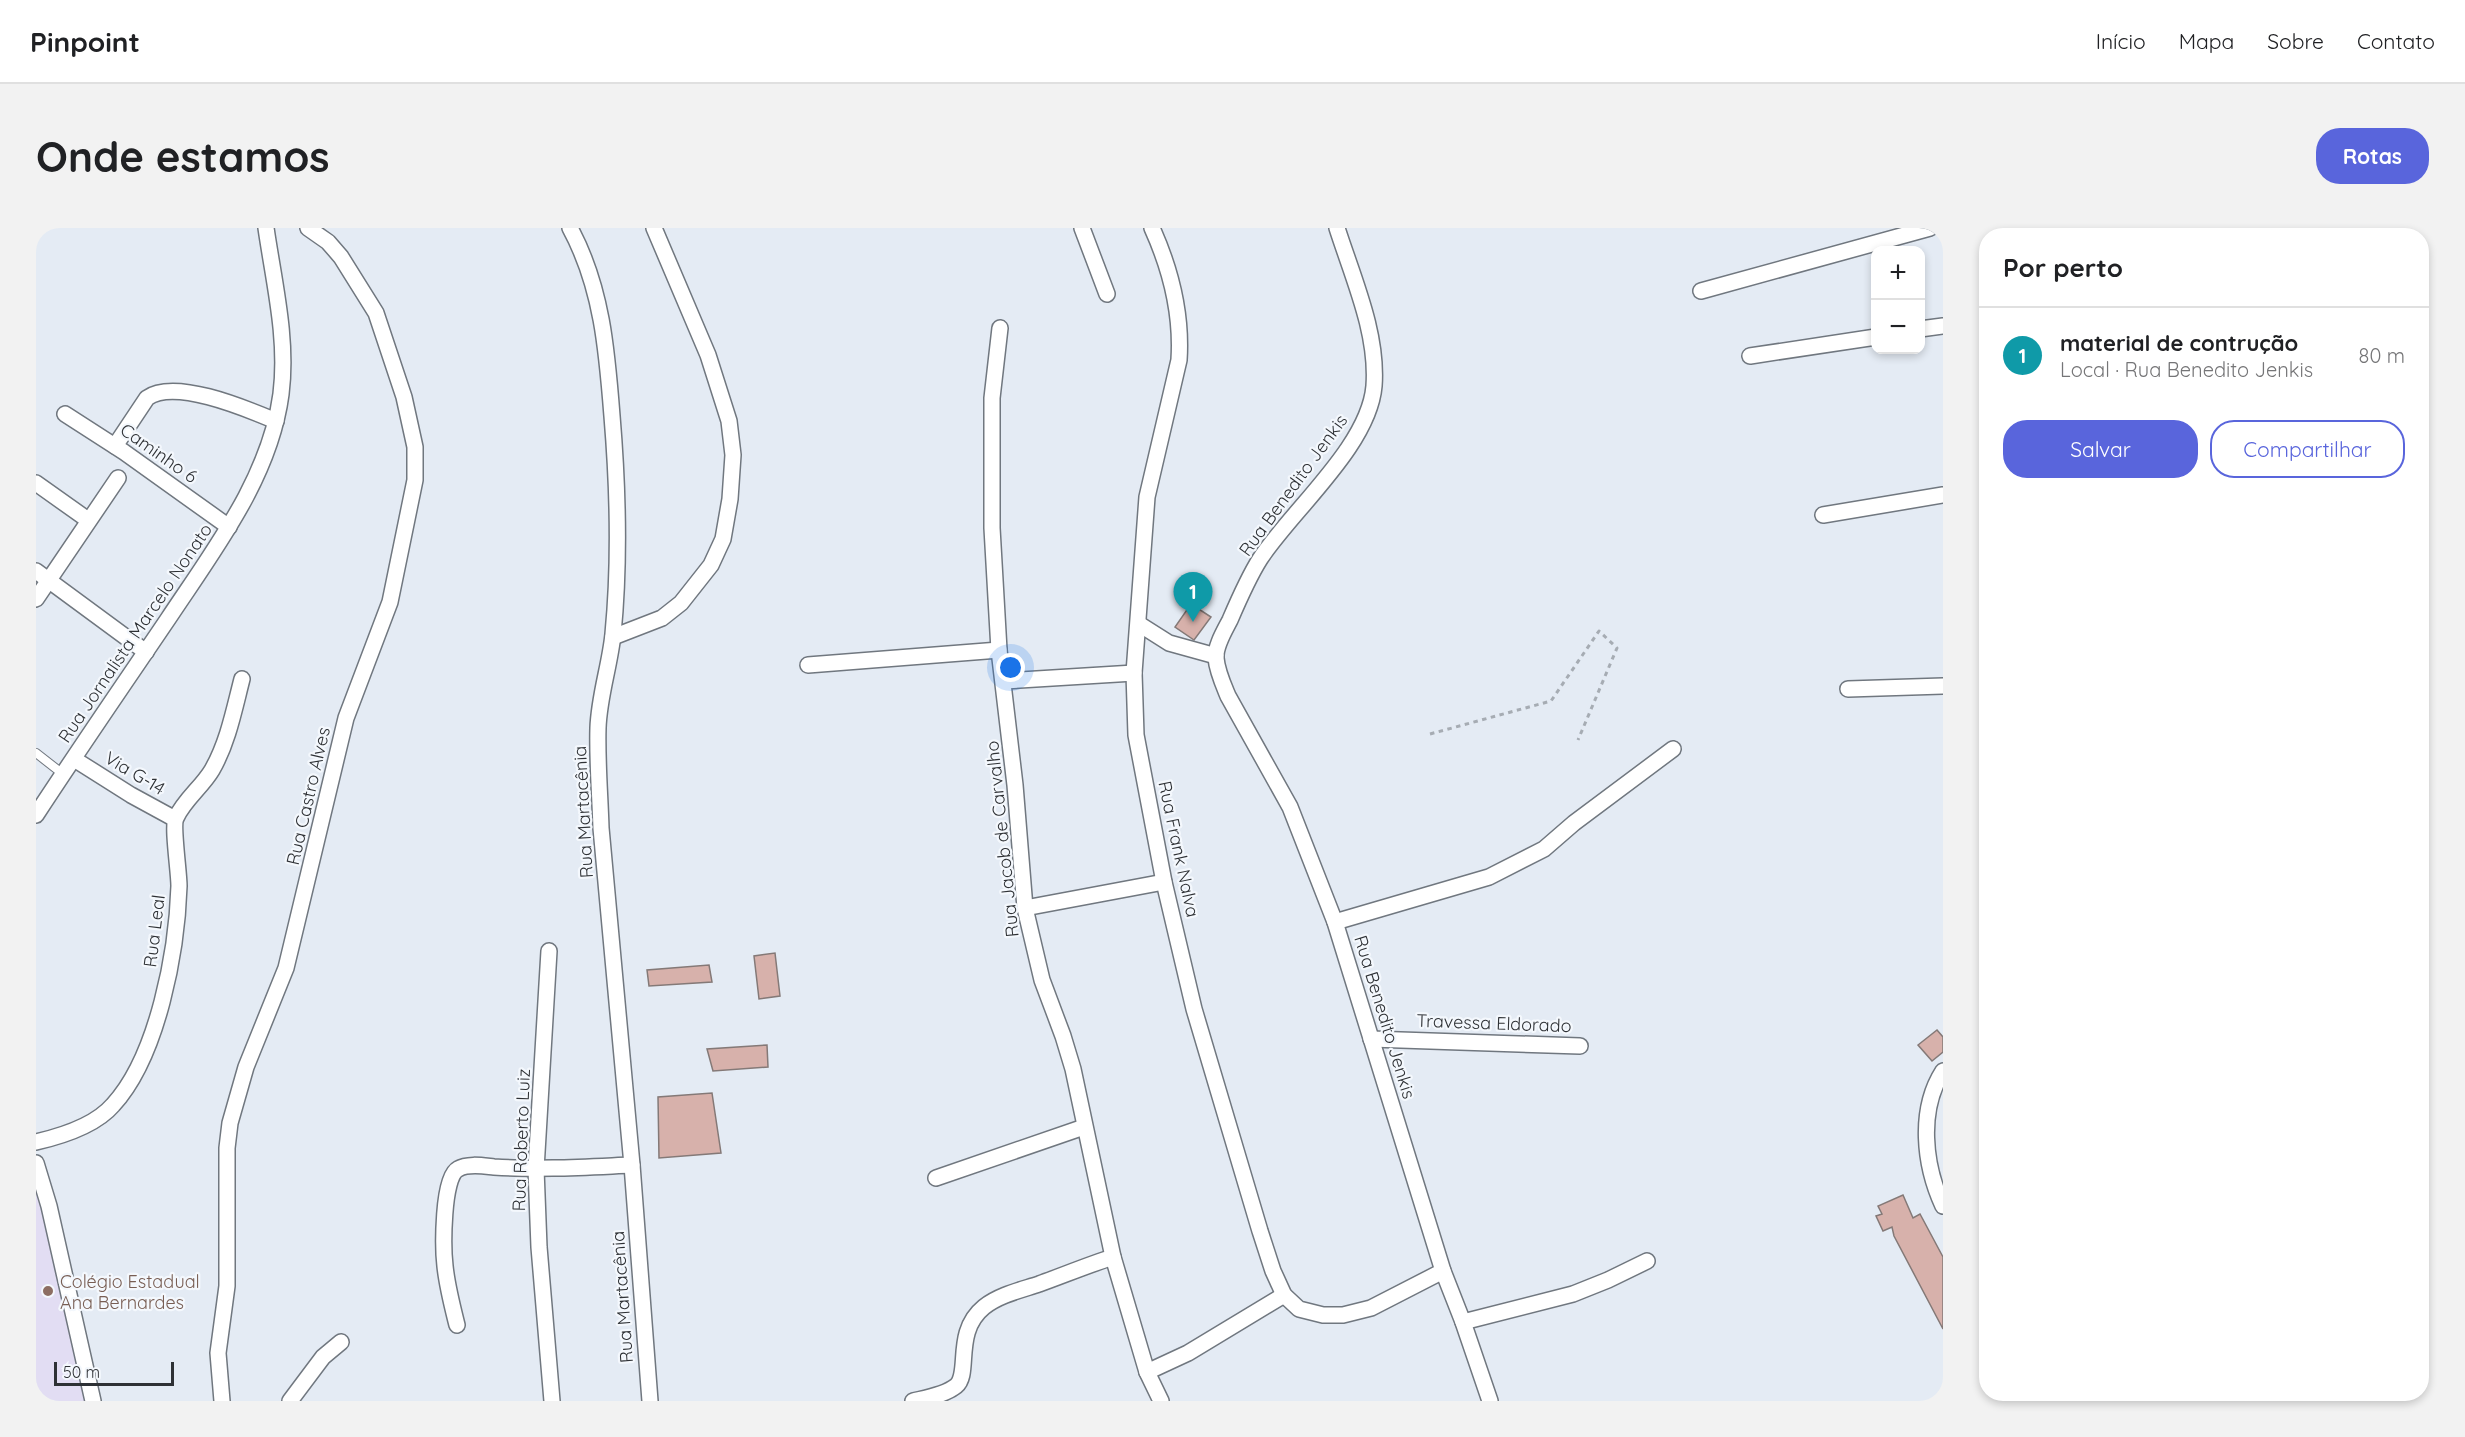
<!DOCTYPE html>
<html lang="pt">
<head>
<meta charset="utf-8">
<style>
	body { margin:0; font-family:Quicksand,sans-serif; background:#f2f2f2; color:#202124 }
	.controls { position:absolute; right:18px; top:18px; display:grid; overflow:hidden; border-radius:12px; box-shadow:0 3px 9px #0003 }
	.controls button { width:54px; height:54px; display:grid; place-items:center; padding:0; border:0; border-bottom:2px solid #e0e0e0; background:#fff; color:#202124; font:30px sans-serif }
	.scale { position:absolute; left:18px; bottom:15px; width:120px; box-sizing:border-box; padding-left:6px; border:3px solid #2e3135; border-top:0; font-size:16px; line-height:21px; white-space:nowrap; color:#2e3135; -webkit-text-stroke:4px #f4f8fd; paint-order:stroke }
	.you { position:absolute; left:975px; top:440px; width:21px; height:21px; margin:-15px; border:4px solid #fff; border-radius:50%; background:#1a73e8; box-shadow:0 0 0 9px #1a73e833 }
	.badge { display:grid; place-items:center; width:39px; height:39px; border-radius:50%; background:#5965dc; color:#fff; font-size:20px; font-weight:700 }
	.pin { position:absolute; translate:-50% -50px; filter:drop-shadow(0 2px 3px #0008) }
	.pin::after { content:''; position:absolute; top:32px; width:21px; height:18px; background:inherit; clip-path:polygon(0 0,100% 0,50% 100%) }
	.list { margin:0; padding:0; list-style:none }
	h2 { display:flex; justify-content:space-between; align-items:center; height:78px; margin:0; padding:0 24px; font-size:26px }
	h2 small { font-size:20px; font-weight:400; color:#757577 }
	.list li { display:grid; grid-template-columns:39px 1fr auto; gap:18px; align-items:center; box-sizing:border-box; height:96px; padding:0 24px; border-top:2px solid #e0e0e0 }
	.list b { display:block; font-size:22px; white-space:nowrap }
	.list p { margin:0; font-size:20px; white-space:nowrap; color:#757577 }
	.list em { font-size:20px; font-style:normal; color:#757577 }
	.actions { display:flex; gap:12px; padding:18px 24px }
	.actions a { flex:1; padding:14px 0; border:2px solid #5965dc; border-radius:24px; text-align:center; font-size:21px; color:#5965dc }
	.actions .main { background:#5965dc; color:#fff }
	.map { position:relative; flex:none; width:1907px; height:1173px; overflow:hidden; border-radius:24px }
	header { display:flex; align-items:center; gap:36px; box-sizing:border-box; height:84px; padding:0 30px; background:#fff; border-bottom:2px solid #e0e0e0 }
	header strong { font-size:28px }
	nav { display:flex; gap:33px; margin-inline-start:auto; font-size:21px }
	.intro { display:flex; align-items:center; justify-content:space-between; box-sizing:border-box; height:144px; padding:0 36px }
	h1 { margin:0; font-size:42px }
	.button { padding:15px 27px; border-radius:24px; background:#5965dc; color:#fff; font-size:21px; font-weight:700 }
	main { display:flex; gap:36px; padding:0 36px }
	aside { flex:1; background:#fff; border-radius:24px; box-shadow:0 3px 9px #0003 }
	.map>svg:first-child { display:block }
</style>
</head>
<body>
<header>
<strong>Pinpoint</strong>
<nav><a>Início</a><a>Mapa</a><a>Sobre</a><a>Contato</a></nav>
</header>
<div class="intro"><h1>Onde estamos</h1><a class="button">Rotas</a></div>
<main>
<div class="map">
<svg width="1907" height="1173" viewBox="0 0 1907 1173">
	<rect width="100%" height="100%" fill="#e4ebf4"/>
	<polygon fill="#e2ddf3" points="0,952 50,1173 0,1173"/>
	<g fill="#d7b1ab" stroke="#847977" stroke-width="1.5">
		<polygon points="1155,376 1175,389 1158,412 1139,399"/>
		<polygon points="739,725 744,768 723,771 718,728"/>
		<polygon points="673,737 676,754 613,758 611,742"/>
		<polygon points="1901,802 1907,809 1907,824 1896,833 1882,817"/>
		<polygon points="731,817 732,839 677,843 671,821"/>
		<polygon points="676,865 685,925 623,930 622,869"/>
		<polygon points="1867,967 1877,990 1884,986 1907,1029 1907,1101 1858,1008 1856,999 1847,1003 1840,988 1846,986 1842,978"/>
	</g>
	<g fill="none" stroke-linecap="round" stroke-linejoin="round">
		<defs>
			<polyline id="lane" points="0,525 27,546"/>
			<g id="street">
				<path d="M534,0C566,59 571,123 576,188C582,260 584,334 577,406C574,437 563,468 562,500C561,533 564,567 565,600L596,937L614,1173"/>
				<polyline points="1046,0 1071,66"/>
				<path d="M1116,0C1135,42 1146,86 1143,132L1111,269L1098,445L1100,507L1128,654L1158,781L1224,1003L1237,1043L1248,1067L1263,1081L1287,1087H1307L1335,1080L1407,1043"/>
				<path d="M1301,0C1317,50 1342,105 1338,158C1333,218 1256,282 1224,331C1212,350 1203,371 1194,392C1189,402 1179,418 1180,430C1181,443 1187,456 1192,468L1254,579L1299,694L1407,1043L1427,1094L1454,1173"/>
				<polyline points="1665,63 1894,0"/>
				<polyline points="964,100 956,170 956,300 963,422 979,557 989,680 1006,752 1027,808 1037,841 1077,1029 1111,1144 1125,1173"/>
				<polyline points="1884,101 1907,98"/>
				<polyline points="1714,128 1840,109"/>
				<polyline points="29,186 88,224 193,299"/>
				<path d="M79,218L111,170C139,150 211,181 240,193"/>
				<polyline points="0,255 52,292"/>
				<polyline points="1787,287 1907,267"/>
				<polyline points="0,343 110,424"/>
				<polyline points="0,371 82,250"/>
				<polyline points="1103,396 1133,415 1180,428"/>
				<polyline points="577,409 626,390 645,375 675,337 687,311 694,271 697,227 693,193 672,127 618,0"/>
				<polyline points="772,437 963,422"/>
				<polyline points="968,453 1098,445"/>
				<polyline points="1812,461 1907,458"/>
				<polyline points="38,531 95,567 139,591"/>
				<path d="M0,587C43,521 88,456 132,391C177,323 234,250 245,166C252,111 238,55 230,0"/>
				<polyline points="989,680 1128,654"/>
				<polyline points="1299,694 1453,649 1508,621 1538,595 1637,521"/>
				<polyline points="513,723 500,941 503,1019 516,1173"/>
				<polyline points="1335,811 1544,818"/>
				<path d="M1907,843C1882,882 1888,937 1907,978"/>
				<path d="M0,914C26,908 59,898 77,877C122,828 141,723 143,658C143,644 136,598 140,590C148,572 166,559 176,542C192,514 198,482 206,451"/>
				<polyline points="0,935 13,978 57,1173"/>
				<polyline points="900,950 1048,899"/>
				<polyline points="1427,1094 1537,1066 1572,1052 1611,1033"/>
				<path d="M421,1097C416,1077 411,1058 409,1038C407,1021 406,949 422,941C432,935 448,938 458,939C504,942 550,939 596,937"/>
				<polyline points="1111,1144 1152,1125 1248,1067"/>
				<polyline points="186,1173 182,1125 191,1058 191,920 194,895 210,839 250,740 310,490 354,374 379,252 379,219 368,169 340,85 305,29 292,14 272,0"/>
				<polyline points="254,1173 287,1129 305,1114"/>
				<path d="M877,1173C890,1170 909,1167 920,1158C935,1146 917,1104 948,1079C963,1067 985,1062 1003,1056C1028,1047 1052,1037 1077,1029"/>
			</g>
		</defs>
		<use href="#lane" stroke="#70777f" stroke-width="10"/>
		<use href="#street" stroke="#70777f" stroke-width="18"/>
		<polyline stroke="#a6acb3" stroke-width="3" stroke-dasharray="4.5 4.5" stroke-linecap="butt" points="1394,506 1515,473 1563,403 1581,420 1542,512"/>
		<use href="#lane" stroke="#fff" stroke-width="8"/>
		<use href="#street" stroke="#fff" stroke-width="15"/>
	</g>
	<circle fill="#8d6e63" stroke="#f4f8fd" stroke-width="2" cx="12" cy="1063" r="6"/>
	<g text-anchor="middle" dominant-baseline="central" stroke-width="4.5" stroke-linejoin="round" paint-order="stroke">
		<g font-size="18" fill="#2e3135" stroke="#f4f8fd">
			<text transform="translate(123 225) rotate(35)">Caminho 6</text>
			<text transform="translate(1257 257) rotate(-54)">Rua Benedito Jenkis</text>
			<text transform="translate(99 405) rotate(-56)">Rua Jornalista Marcelo Nonato</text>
			<text transform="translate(99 545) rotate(31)">Via G-14</text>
			<text transform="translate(272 568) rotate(-77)">Rua Castro Alves</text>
			<text transform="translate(547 584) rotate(-93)">Rua Martacênia</text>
			<text transform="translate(966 611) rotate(-96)">Rua Jacob de Carvalho</text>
			<text transform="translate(1143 621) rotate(78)">Rua Frank Nalva</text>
			<text transform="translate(118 703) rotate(-83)">Rua Leal</text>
			<text transform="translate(1349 789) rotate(73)">Rua Benedito Jenkis</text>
			<text transform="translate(1458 795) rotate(2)">Travessa Eldorado</text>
			<text transform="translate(485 912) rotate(-88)">Rua Roberto Luiz</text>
			<text transform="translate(586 1069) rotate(-94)">Rua Martacênia</text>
		</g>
		<g font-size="18" fill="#785e54" stroke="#f4f8fd" text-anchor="start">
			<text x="24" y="1053">Colégio Estadual<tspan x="24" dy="21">Ana Bernardes</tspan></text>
		</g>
	</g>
</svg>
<div class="controls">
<button>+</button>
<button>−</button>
</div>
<div class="scale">50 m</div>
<div class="you"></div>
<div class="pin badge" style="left:1157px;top:394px;background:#0f9aa8">1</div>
</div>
<aside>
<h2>Por perto<small></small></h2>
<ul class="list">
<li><span class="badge" style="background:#0f9aa8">1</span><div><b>material de contrução</b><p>Local · Rua Benedito Jenkis</p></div><em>80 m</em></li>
</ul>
<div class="actions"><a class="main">Salvar</a><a>Compartilhar</a></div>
</aside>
</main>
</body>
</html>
